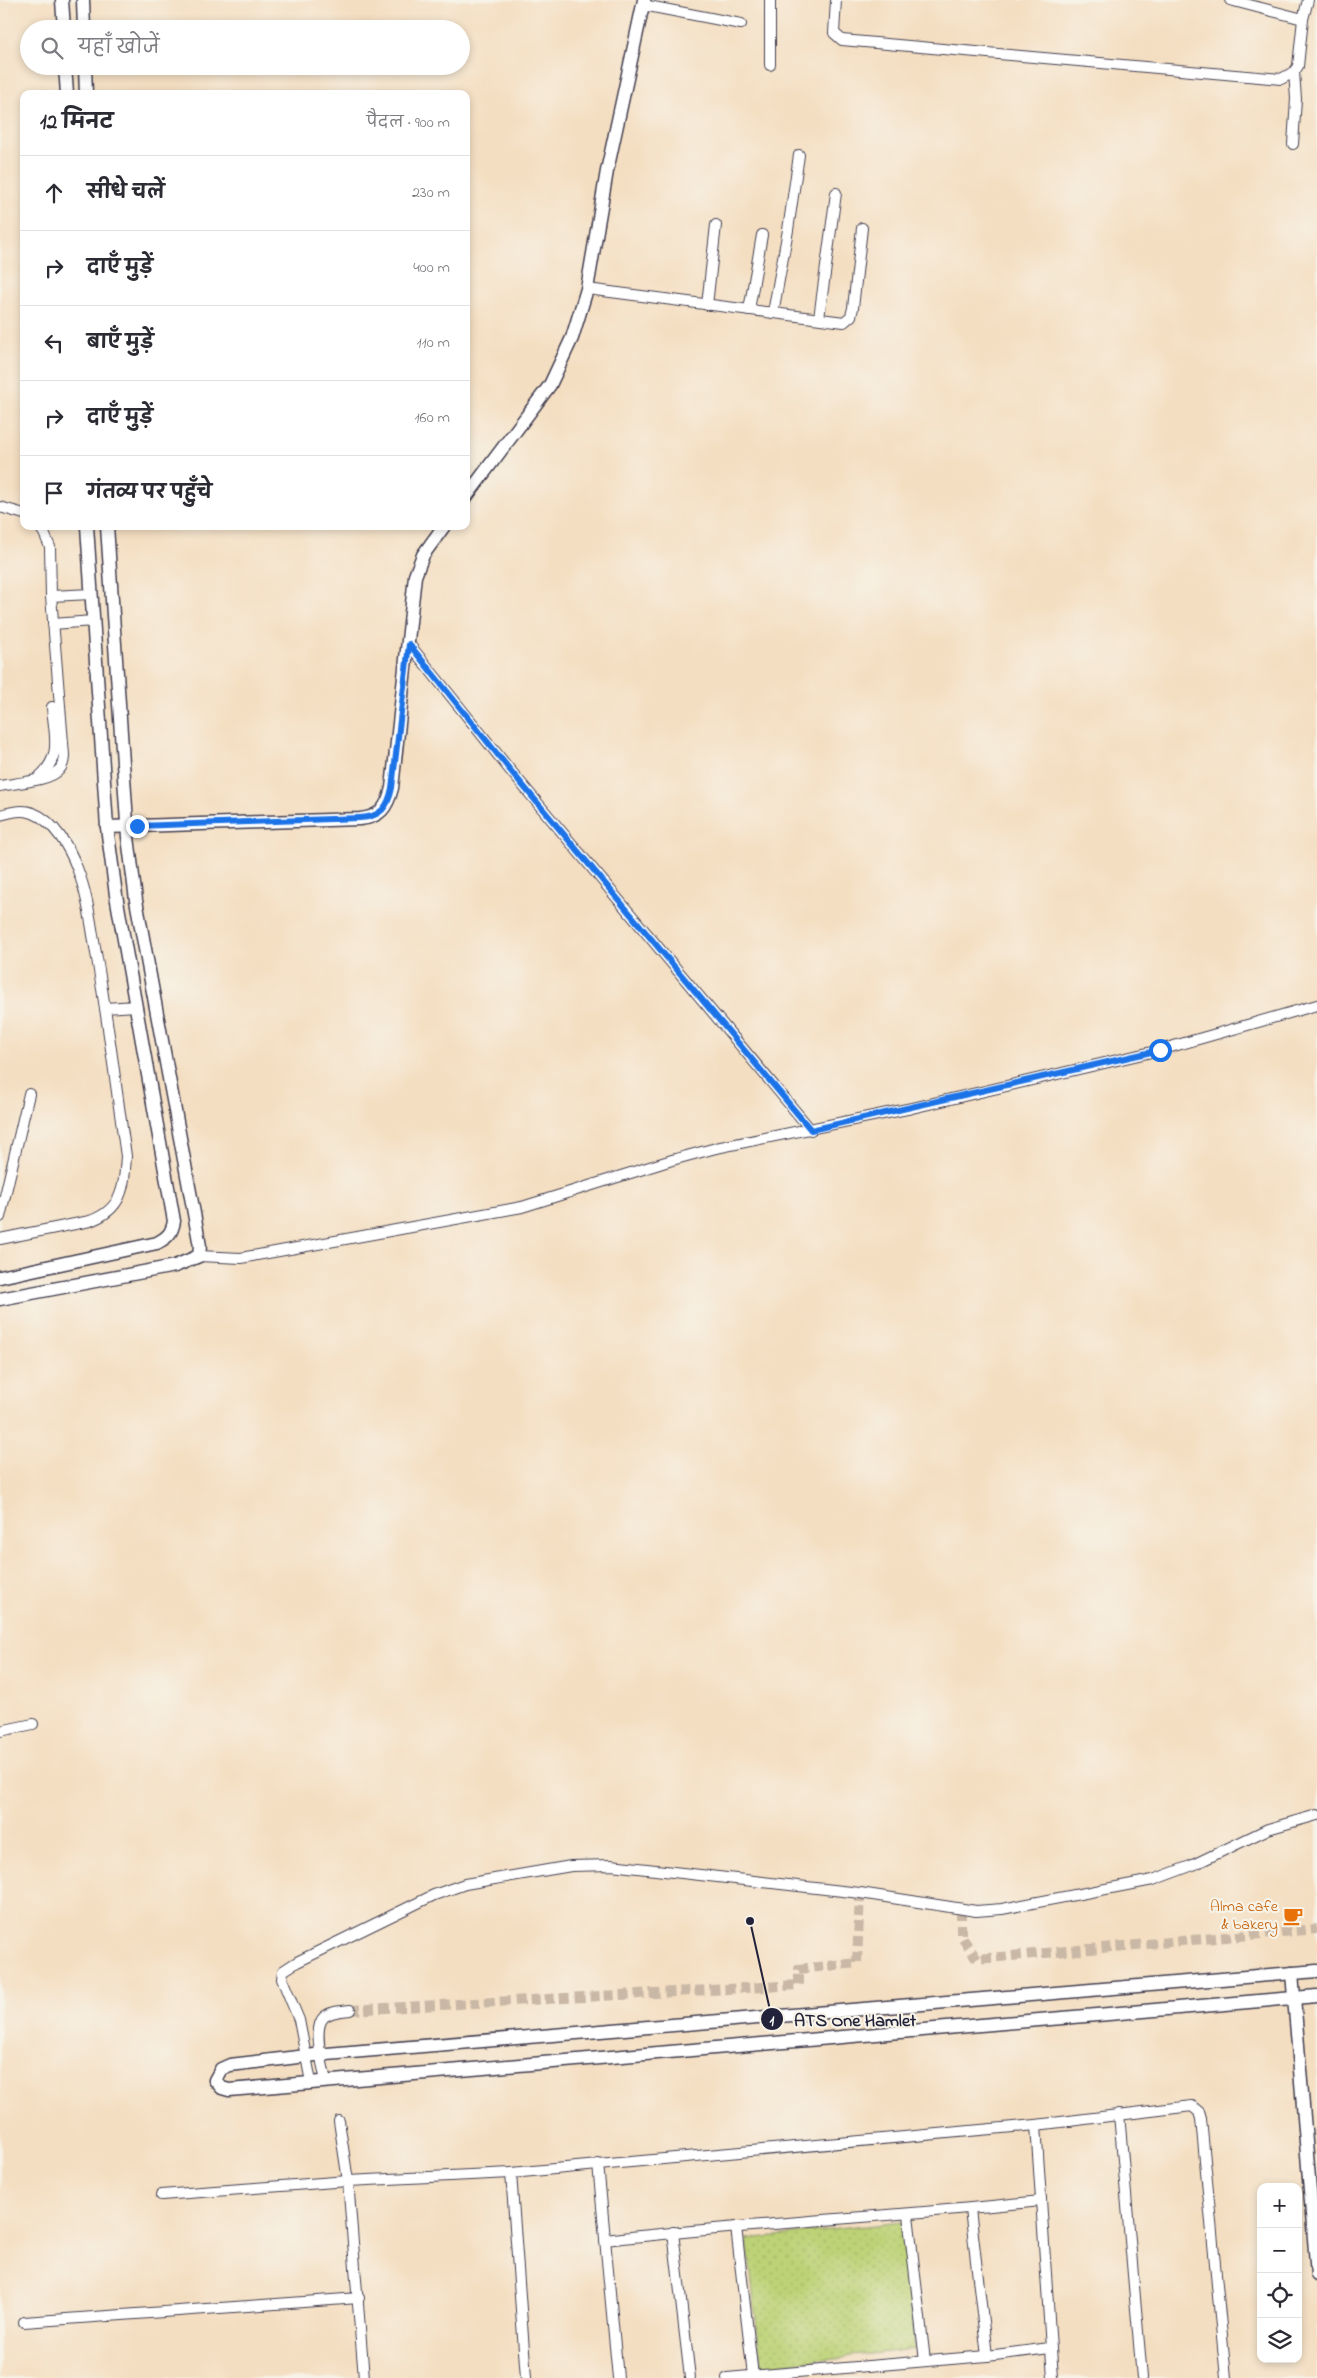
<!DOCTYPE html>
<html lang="hi">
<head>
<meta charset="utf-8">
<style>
	body { margin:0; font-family:"Indie Flower","Playpen Sans Deva",sans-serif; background:#f2f2f3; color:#2b2b33 }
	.controls { position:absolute; right:15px; bottom:15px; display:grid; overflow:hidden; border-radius:10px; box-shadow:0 2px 8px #0003 }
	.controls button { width:45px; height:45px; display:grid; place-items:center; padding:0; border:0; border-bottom:1px solid #e1e1e2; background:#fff; color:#2b2b33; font:25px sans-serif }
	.stop { position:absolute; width:15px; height:15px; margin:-11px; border:4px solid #1a73e8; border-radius:50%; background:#fff }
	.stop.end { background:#1a73e8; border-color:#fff; box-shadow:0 1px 5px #0008 }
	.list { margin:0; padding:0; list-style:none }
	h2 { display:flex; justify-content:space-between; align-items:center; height:65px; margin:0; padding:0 20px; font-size:21px }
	h2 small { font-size:16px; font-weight:400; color:#7c7c81 }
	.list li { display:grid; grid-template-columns:32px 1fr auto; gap:15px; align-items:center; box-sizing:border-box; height:75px; padding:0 20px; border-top:1px solid #e1e1e2 }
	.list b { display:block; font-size:19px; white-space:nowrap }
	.list em { font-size:16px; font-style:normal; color:#7c7c81 }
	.icon { flex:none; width:28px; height:28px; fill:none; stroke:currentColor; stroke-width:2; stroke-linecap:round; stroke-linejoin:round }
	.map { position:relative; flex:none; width:1317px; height:2378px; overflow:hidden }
	.search { position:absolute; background:#fff; box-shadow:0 2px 8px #0003; left:20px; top:20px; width:450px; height:55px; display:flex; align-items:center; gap:12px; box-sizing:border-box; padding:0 18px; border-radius:28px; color:#7c7c81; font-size:19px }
	.panel { position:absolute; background:#fff; box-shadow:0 2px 8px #0003; left:20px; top:90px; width:450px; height:440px; border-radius:10px }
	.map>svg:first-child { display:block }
</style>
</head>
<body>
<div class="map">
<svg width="1317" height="2378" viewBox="0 0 1317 2378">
	<defs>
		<pattern id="park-dots" width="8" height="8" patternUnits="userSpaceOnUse" patternTransform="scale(1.25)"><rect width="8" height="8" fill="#bdd276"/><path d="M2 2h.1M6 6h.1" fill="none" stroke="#a2b467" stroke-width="1.8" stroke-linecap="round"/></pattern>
	</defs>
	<rect width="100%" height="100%" fill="#f7f3e8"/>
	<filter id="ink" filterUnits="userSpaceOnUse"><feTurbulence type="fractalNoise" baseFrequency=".02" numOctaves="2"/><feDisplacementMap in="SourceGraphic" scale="10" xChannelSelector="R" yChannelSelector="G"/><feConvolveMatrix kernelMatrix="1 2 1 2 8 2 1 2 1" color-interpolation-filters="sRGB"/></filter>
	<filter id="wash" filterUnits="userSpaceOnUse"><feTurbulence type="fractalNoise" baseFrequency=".0096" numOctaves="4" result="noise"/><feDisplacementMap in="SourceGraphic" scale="20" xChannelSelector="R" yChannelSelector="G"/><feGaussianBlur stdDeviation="1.12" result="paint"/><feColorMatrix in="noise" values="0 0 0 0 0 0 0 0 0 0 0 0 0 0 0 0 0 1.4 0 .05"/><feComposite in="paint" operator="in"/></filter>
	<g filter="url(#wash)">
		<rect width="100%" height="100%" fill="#f4dec1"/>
		<polygon fill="url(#park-dots)" stroke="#707a58" points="902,2222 915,2349 761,2366 747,2239"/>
	</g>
	<g filter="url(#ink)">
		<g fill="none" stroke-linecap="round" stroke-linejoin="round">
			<g stroke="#cab8a6" stroke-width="10" stroke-dasharray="10 5" stroke-linecap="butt">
				<polyline points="961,1909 961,1936 977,1959 1317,1929"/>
				<polyline points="350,2010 799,1985 799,1969 857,1963 860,1893"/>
			</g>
			<defs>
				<g id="minor">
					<polyline points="836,0 834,33 842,40 1281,79 1294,72 1298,66 1303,19 1308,0"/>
					<polyline points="1230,0 1303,19"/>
					<polyline points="643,5 741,24"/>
					<polyline points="770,65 770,0"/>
					<polyline points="1293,144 1296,99 1294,72"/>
					<polyline points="587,289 844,322 851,316 853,308 862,228"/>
					<polyline points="707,305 716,225"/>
					<polyline points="749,310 762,235"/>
					<polyline points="773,313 788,230 799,155"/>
					<polyline points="819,318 836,193"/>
					<polyline points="0,507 24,514"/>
					<polyline points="51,596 91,594"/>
					<polyline points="53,624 93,621"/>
					<polyline points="409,644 510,770 811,1130"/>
					<path d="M39,777C63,756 54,735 52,707"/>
					<path d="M0,786C14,783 50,781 59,770C63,766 64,761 64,755L51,596L50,547L44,533L39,526"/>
					<path d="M0,815C11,812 22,809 33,813C54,821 70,849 77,868C88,895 91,925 96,953C108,1020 116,1088 126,1156C124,1187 123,1209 90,1221L0,1239"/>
					<polyline points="105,1008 136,1006"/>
					<polyline points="0,1217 29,1094"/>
					<polyline points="199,1256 241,1258 522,1207 672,1160 716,1148 912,1108 1160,1050 1317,1005"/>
					<polyline points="0,1731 33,1724"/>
					<path d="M326,2081C323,2066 312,2028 324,2017C331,2011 342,2011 350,2010"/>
					<polyline points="311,2082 299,2020 282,1979 283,1971 297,1962 434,1895 465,1884 571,1866 611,1865 860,1893 976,1911 1002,1909 1153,1880 1193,1865 1268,1829 1317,1815"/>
					<polyline points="1119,2114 1142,2378"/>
					<polyline points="339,2121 348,2181 364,2378"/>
					<polyline points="1036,2125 1053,2378"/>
					<polyline points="598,2164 618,2378"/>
					<polyline points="511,2173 526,2378"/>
					<polyline points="161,2195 348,2181 511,2173 1036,2125 1192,2106 1199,2112 1201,2119 1226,2378"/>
					<polyline points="970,2209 987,2356"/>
					<polyline points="908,2215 925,2361"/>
					<polyline points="736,2227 753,2376"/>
					<polyline points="673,2232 690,2378"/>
					<path d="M605,2240C750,2223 896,2217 1041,2201"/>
					<polyline points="24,2322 359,2298"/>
					<polyline points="727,2378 987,2356 1050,2348"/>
				</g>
				<g id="tertiary">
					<polyline points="62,0 64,29"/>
					<polyline points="83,0 84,29"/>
					<polyline points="65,66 67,94"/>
					<polyline points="85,66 86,94"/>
					<polyline points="466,497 550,385 572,338 587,289 607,171 644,0"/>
					<path d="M107,827L360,819C380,817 387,808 392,788L415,576L423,555L444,526"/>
					<path d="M0,1277L157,1243C168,1237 172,1233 174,1221L116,895L107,827L87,526"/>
					<polyline points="0,1299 175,1266 199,1256 200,1246 136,900 128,837 107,526"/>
					<polyline points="1317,1971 315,2055 230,2065 221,2069 215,2080 222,2088 229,2090 1317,1996"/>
					<polyline points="1292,1973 1317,2275"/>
				</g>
			</defs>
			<use href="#minor" stroke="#423e4f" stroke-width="12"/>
			<use href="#tertiary" stroke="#423e4f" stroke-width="15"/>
			<use href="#minor" stroke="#fff" stroke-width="10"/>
			<use href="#tertiary" stroke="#fff" stroke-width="12"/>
		</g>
	</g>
	<g fill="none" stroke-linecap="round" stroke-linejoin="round" filter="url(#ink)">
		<path stroke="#1a73e8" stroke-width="6" d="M137,826L360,818C380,817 388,808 392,788L409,644L510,770L811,1130L1160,1050"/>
	</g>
	<defs>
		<symbol id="cafe-bare" viewBox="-9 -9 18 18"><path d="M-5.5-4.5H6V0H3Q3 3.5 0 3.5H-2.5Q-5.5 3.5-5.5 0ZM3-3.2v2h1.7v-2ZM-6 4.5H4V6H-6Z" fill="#e8710a" stroke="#f7f3e8" stroke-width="2.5" paint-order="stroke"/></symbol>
	</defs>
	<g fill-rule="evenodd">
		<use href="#cafe-bare" x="1279" y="1902" width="28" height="28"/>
	</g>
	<g text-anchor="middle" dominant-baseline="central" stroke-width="4.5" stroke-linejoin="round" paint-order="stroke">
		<g font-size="16" fill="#c56008" stroke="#f7f3e8" text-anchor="end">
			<text x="1278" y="1907">Alma cafe<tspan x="1278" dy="18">&amp; bakery</tspan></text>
		</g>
	</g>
	<path fill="none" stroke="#22223b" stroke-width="2" d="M750 1921L772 2019"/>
	<g fill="#22223b" stroke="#f7f3e8" stroke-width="2">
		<circle cx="750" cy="1921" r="5"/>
		<circle cx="772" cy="2019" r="12"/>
	</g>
	<g font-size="15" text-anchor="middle" font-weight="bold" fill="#fff">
		<text x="772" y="2025">1</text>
	</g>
	<g font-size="18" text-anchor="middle" font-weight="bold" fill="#22223b" stroke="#f7f3e8" stroke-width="4.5" stroke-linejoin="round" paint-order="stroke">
		<text x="855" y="2026">ATS One Hamlet</text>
	</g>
</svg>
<div class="controls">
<button>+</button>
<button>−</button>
<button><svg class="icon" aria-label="locate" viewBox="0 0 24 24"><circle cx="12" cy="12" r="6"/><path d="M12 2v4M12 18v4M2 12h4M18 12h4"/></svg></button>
<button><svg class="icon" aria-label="layers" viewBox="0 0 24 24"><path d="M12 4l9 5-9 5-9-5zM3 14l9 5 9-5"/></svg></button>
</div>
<div class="stop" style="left:1160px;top:1050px"></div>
<div class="stop end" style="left:137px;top:826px"></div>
<div class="search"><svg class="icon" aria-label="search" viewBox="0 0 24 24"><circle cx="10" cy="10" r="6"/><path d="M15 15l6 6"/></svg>यहाँ खोजें</div>
<section class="panel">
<h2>12 मिनट<small>पैदल · 900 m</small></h2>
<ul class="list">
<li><svg class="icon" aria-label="ahead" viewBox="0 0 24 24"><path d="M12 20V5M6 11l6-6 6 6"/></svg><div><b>सीधे चलें</b></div><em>230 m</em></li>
<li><svg class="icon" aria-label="right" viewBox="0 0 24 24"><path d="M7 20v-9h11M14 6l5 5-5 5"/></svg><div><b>दाएँ मुड़ें</b></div><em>400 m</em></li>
<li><svg class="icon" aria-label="left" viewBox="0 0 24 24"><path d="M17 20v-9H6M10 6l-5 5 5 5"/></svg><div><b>बाएँ मुड़ें</b></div><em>110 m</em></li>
<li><svg class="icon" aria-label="right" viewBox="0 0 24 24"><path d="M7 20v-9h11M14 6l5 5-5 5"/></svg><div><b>दाएँ मुड़ें</b></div><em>160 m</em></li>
<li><svg class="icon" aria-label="arrive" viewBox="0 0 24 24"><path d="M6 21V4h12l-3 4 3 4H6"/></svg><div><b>गंतव्य पर पहुँचे</b></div></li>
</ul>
</section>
</div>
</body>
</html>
